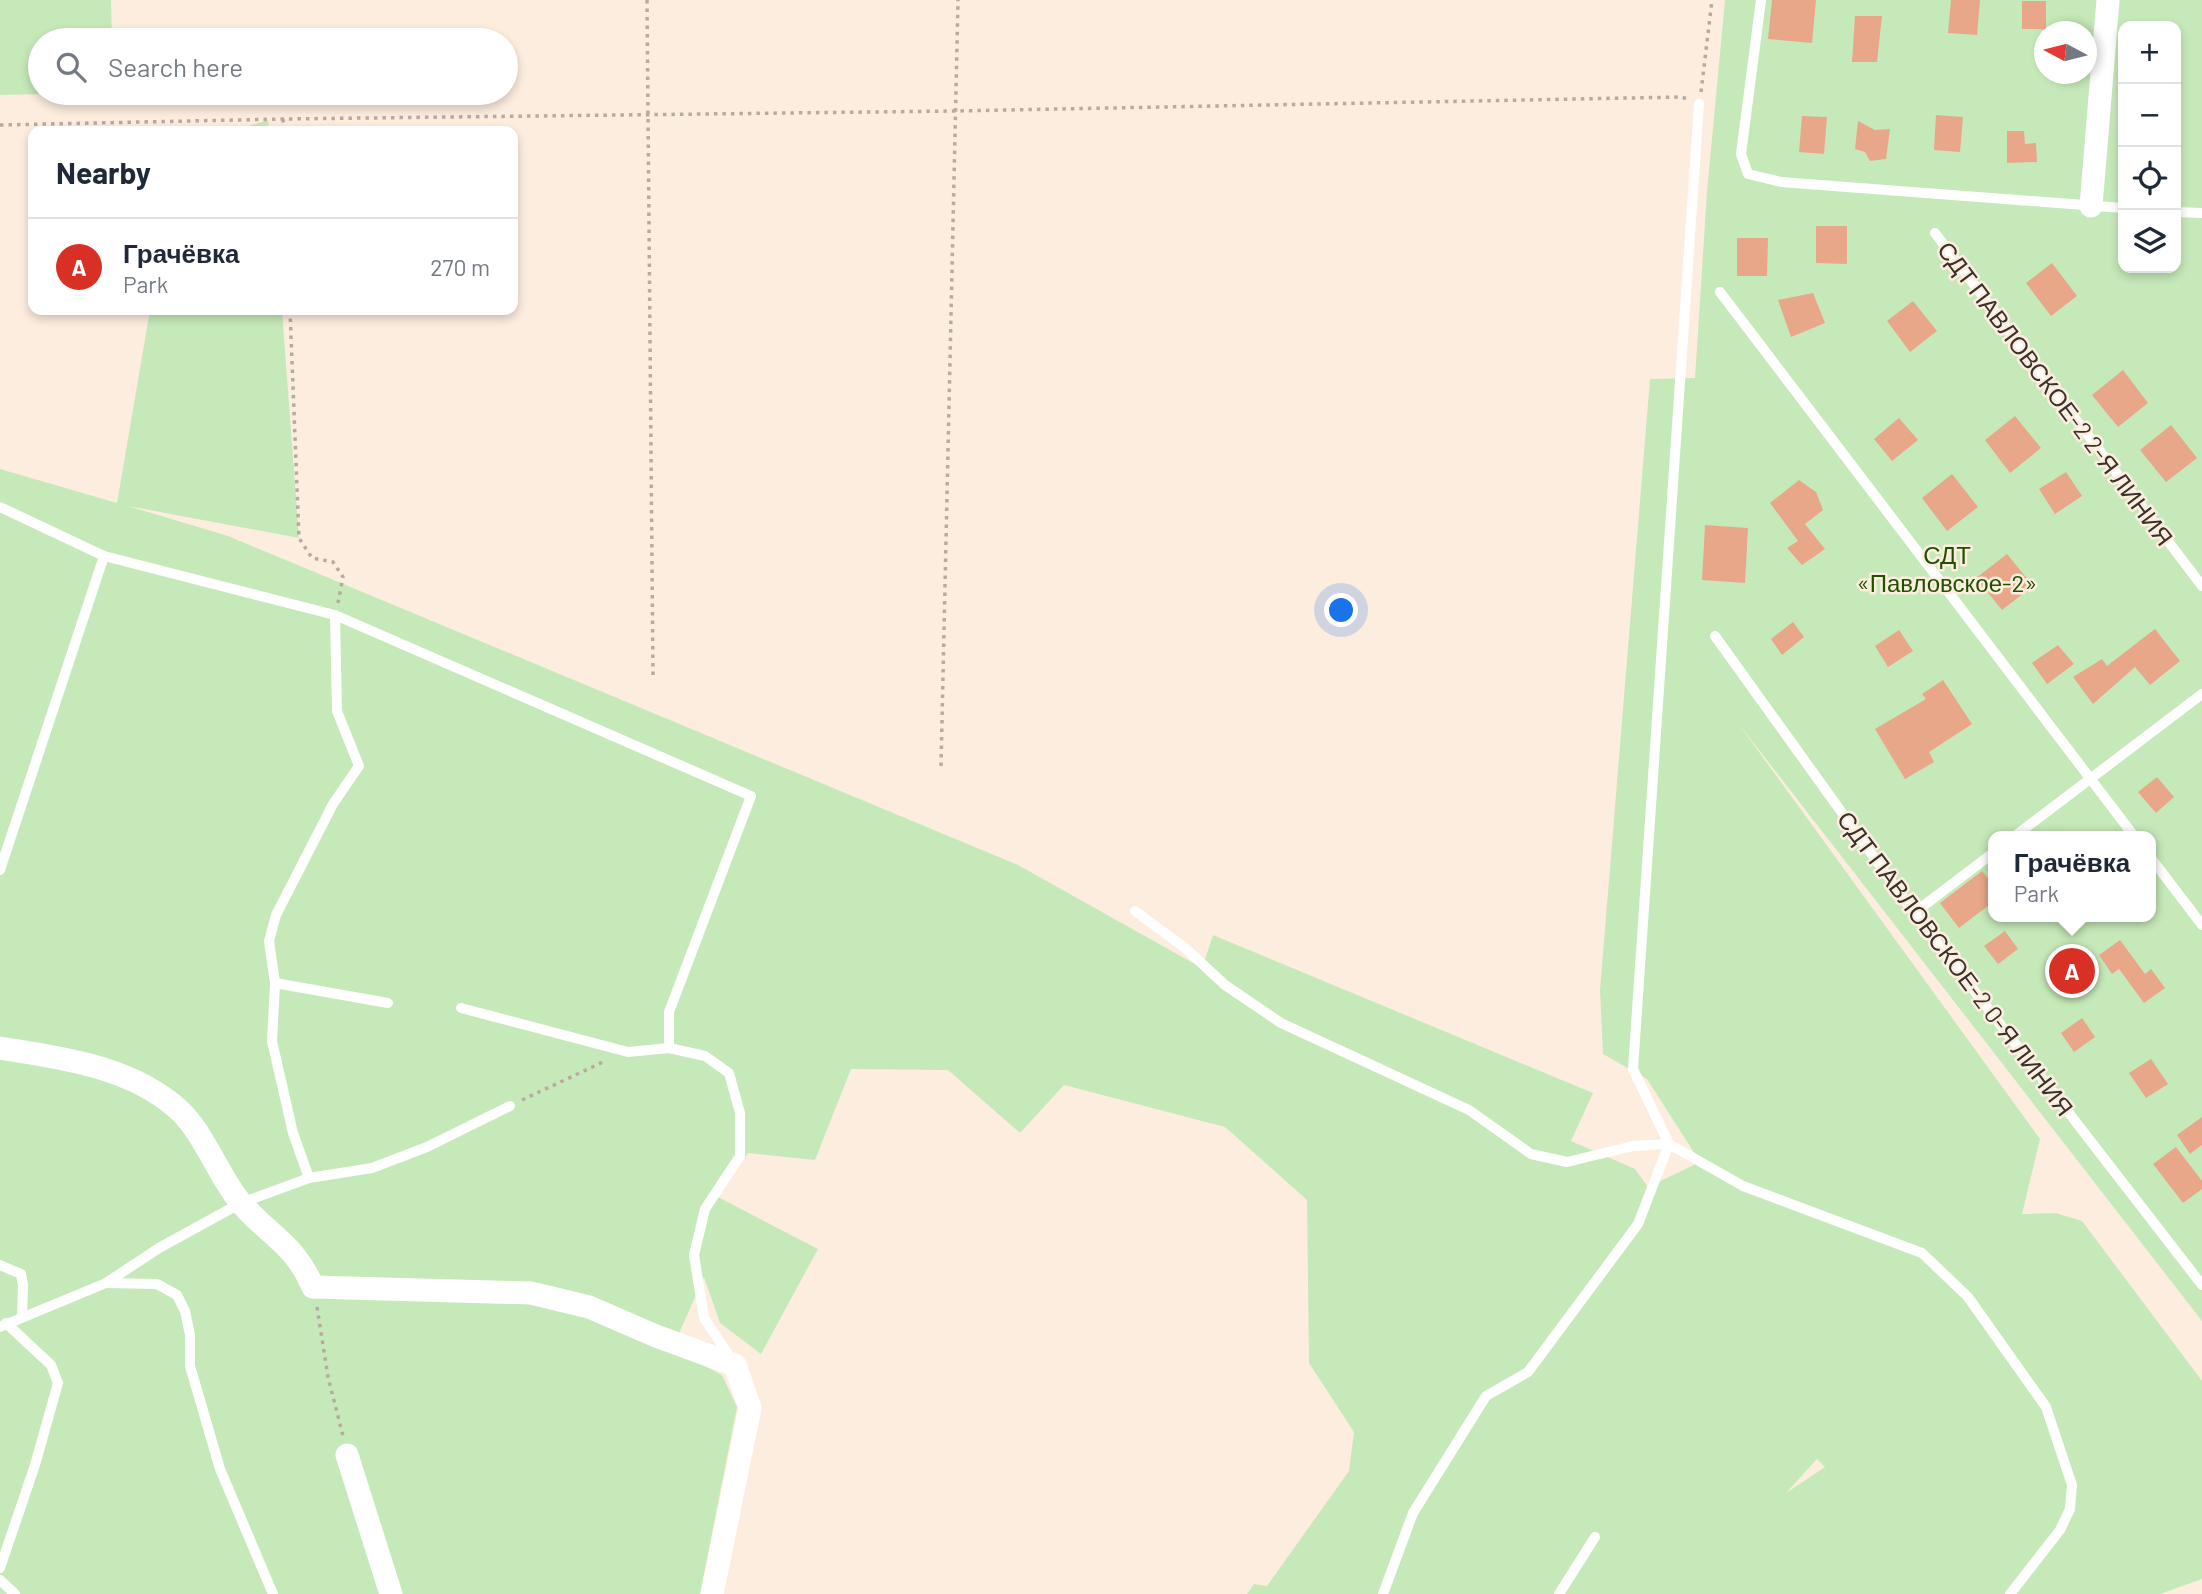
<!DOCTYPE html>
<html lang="en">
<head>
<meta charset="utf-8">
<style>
	body { margin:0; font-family:Barlow,sans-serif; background:#f2f2f3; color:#1f2937 }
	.controls { position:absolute; right:21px; top:21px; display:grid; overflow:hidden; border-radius:14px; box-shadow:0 4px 10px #0003 }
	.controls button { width:63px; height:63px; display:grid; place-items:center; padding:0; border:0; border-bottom:2px solid #e0e1e3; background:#fff; color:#1f2937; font:35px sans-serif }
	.compass { position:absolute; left:2034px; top:21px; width:63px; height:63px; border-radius:50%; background:#fff; box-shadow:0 4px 10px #0003; rotate:277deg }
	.you { position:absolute; left:1342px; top:611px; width:24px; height:24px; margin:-18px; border:5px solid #fff; border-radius:50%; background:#1a73e8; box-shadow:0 0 0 10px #1a73e833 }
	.badge { display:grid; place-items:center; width:46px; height:46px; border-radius:50%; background:#d93025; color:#fff; font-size:23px; font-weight:700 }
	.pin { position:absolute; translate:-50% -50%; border:4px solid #fff; box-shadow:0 2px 7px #0006 }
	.popup { position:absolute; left:1988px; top:831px; width:168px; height:91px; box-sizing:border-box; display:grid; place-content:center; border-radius:14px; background:#fff; filter:drop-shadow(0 2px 5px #0005); font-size:23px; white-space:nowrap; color:#747a83 }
	.popup b { font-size:26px; color:#1f2937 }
	.popup::after { content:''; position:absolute; left:50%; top:100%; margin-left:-14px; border:14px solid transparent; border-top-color:#fff }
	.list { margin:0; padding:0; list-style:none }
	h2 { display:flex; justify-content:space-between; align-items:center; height:91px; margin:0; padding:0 28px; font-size:30px }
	h2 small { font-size:23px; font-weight:400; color:#747a83 }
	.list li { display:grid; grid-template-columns:46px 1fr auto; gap:21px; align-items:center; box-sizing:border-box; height:98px; padding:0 28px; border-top:2px solid #e0e1e3 }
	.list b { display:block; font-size:26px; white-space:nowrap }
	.list p { margin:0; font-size:23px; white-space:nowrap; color:#747a83 }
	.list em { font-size:23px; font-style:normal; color:#747a83 }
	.icon { flex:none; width:38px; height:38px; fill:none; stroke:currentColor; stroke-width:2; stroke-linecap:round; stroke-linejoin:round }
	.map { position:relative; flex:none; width:2202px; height:1594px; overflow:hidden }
	.search { position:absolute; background:#fff; box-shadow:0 4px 10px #0003; left:28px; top:28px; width:490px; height:77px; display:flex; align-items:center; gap:18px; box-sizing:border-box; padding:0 24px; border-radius:38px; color:#747a83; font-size:26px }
	.panel { position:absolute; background:#fff; box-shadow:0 4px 10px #0003; left:28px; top:126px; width:490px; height:189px; border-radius:14px }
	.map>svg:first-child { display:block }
</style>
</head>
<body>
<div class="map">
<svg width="2202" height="1594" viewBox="0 0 2202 1594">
	<rect width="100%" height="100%" fill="#fdeddf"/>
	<g fill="#c6e9b9" fill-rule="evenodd">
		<polygon points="0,0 111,0 112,40 40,40 40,93 94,93 0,95"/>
		<path d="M1725,0H2202V1321L1738,723L2040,1139L2022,1214L2056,1213L2082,1221L2202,1381V1579L2160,1594H1247L1254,1584L1267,1586L1349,1471L1354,1432L1309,1363L1307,1200L1225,1127L1064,1085L1020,1133L948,1070L851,1069L815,1160L748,1153L718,1197L818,1249L761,1354L720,1323L704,1277L672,1349L722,1375L737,1407L700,1594H0V469L117,503L150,310H282L299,538L128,506L228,536L1018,865L1202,968L1213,935L1593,1093L1571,1141L1635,1169L1648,1187L1700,1162L1647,1079L1603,1054L1600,990L1650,379L1695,378L1707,192ZM2123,26H2176V268H2123ZM2044,32H2086V74H2044ZM1993,836H2151V917H1993ZM1817,1459L1825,1467L1786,1493Z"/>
		<polygon points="268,120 269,131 233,131"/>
	</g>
	<g fill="#e9a78a">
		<polygon points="1772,0 1816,0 1812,43 1768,39"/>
		<polygon points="1951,0 1980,0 1977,35 1948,33"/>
		<rect x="2022" y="1" width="24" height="28"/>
		<polygon points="1855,16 1882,16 1877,62 1852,62"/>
		<polygon points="1936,115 1963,117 1960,152 1934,150"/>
		<polygon points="1802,116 1827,117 1824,154 1799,152"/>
		<polygon points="1858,121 1875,130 1890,129 1886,159 1870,161 1865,152 1855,149"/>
		<polygon points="2007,131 2024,131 2025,144 2036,143 2037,162 2007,163"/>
		<polygon points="1816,226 1847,226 1847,264 1816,263"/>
		<polygon points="1737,238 1768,238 1767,276 1737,276"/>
		<polygon points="2052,263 2077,296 2051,316 2026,283"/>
		<polygon points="1813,293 1825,323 1791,337 1778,300"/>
		<polygon points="1913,301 1937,331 1910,352 1887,321"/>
		<polygon points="2123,370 2148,403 2118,427 2092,395"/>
		<polygon points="2015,416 2041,448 2010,473 1985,440"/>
		<polygon points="1899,418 1918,440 1892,461 1874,439"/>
		<polygon points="2171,425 2197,458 2166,482 2140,450"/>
		<polygon points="2066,472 2082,496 2055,514 2039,489"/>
		<polygon points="1952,474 1978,507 1947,531 1922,498"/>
		<polygon points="1799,480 1816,492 1823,510 1805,524 1825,549 1802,565 1787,548 1798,541 1770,503"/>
		<polygon points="1705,525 1748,528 1745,583 1702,580"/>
		<polygon points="2007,554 2033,586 2002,610 1976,578"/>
		<polygon points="1793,622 1804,637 1782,655 1771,639"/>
		<polygon points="2155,629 2180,661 2150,685 2135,667 2093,704 2073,677 2102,659 2107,666"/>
		<polygon points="1899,630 1913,651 1888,667 1875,646"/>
		<polygon points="2058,645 2074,664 2047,684 2032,663"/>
		<polygon points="1943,680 1972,724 1929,752 1934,762 1905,779 1875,729 1926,699 1922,694"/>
		<polygon points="2157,777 2174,797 2156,813 2138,792"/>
		<polygon points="1982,871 1993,885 1993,902 1959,928 1940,903"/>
		<polygon points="2005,931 2018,949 1998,964 1984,946"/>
		<polygon points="2120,940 2145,974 2151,969 2165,988 2144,1003 2119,969 2112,974 2099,955"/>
		<polygon points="2082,1018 2095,1037 2074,1052 2061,1033"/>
		<polygon points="2151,1059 2168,1084 2146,1098 2129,1073"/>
		<polygon points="2202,1117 2202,1145 2190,1154 2177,1135"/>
		<polygon points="2176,1147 2202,1181 2202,1189 2183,1203 2153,1164"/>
	</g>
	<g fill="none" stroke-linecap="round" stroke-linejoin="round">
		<g stroke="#b8aa9f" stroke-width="3.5" stroke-dasharray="3.5 5" stroke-linecap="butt">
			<polyline points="647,0 653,675"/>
			<polyline points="1701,92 1712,0"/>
			<polyline points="283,119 284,131"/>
			<polyline points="0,125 283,119 955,111 1681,97 1688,99"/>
			<polyline points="290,310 299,538 312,558 333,562 343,577 338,603"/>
			<polyline points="941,766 958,0"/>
			<polyline points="522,1100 603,1062"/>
			<polyline points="317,1307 328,1377 343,1436"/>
		</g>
		<g stroke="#fff" stroke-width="10">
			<polyline points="1761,0 1741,154 1748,174 1781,182 2123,208"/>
			<polyline points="2176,212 2202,213"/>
			<polyline points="1935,233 2202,586"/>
			<polyline points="1720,292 2134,836"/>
			<polyline points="0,507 104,556 335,615 751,796 669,1012 669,1048"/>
			<polyline points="1715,636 1914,913 2202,1285"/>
			<polyline points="2015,836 2202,694"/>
			<polyline points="2151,858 2202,925"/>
			<polyline points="0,870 104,556"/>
			<polyline points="1135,911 1185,948 1225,985 1281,1023 1469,1110 1531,1154 1567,1162 1633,1146 1669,1144 1743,1186 1922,1253 1968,1297 2046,1407 2072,1485 2070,1509 2060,1530 2010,1594"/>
			<polyline points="1914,913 1993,853"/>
			<polyline points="275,983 388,1003"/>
			<polyline points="461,1008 628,1052 669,1048 705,1056 729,1073 740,1113 740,1156 705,1209 694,1255 704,1318 732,1360"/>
			<polyline points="309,1178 293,1133 272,1041 275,983 269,941 276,915 333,804 359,766 337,711 335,615"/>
			<polyline points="0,1265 21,1274 23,1285 22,1317"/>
			<polyline points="106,1283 157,1284 177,1295 185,1311 190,1335 190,1366 220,1469 273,1594"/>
			<polyline points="0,1327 106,1283 159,1248 241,1203 309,1178 372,1168 427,1147 510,1106"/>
			<polyline points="0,1568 35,1465 58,1383 51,1365 6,1323"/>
			<polyline points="0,1580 15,1594"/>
			<polyline points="1383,1594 1413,1513 1486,1396 1528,1372 1638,1224 1669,1144 1633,1069 1699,104"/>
			<polyline points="1559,1594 1595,1537"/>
		</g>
		<g stroke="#fff" stroke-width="23">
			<polyline points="2091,206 2108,0"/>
			<path d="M0,1048C61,1058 131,1066 179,1110C204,1133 219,1177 241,1203C269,1236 295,1244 313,1287L531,1293L589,1307L656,1336L735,1365L750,1408L712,1594"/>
			<polyline points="347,1455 391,1594"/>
		</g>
	</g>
	<g text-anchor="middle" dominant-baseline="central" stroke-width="5" stroke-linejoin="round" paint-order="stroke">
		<g font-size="24" fill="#38302a" stroke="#fdeddf">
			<text transform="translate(2056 393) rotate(53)">СДТ ПАВЛОВСКОЕ-2 2-Я ЛИНИЯ</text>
			<text transform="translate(1956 963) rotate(53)">СДТ ПАВЛОВСКОЕ-2 0-Я ЛИНИЯ</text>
		</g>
		<g font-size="24" fill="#1f5100" stroke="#fdeddf">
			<text x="1947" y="554">СДТ<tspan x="1947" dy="28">«Павловское-2»</tspan></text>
		</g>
	</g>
</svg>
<div class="controls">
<button>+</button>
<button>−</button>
<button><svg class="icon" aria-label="locate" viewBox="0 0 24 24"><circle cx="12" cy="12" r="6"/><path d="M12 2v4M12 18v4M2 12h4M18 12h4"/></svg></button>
<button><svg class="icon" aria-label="layers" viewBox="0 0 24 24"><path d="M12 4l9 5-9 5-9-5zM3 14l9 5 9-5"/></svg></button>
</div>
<svg class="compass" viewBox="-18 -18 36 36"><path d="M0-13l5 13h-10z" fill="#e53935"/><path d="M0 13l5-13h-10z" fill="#747a83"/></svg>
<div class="you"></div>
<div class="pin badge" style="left:2072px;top:971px">A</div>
<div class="popup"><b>Грачёвка</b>Park</div>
<div class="search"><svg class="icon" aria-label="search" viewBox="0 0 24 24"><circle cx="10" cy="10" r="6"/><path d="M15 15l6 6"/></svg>Search here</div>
<section class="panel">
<h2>Nearby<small></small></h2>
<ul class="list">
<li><span class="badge">A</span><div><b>Грачёвка</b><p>Park</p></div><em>270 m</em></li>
</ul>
</section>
</div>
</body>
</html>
